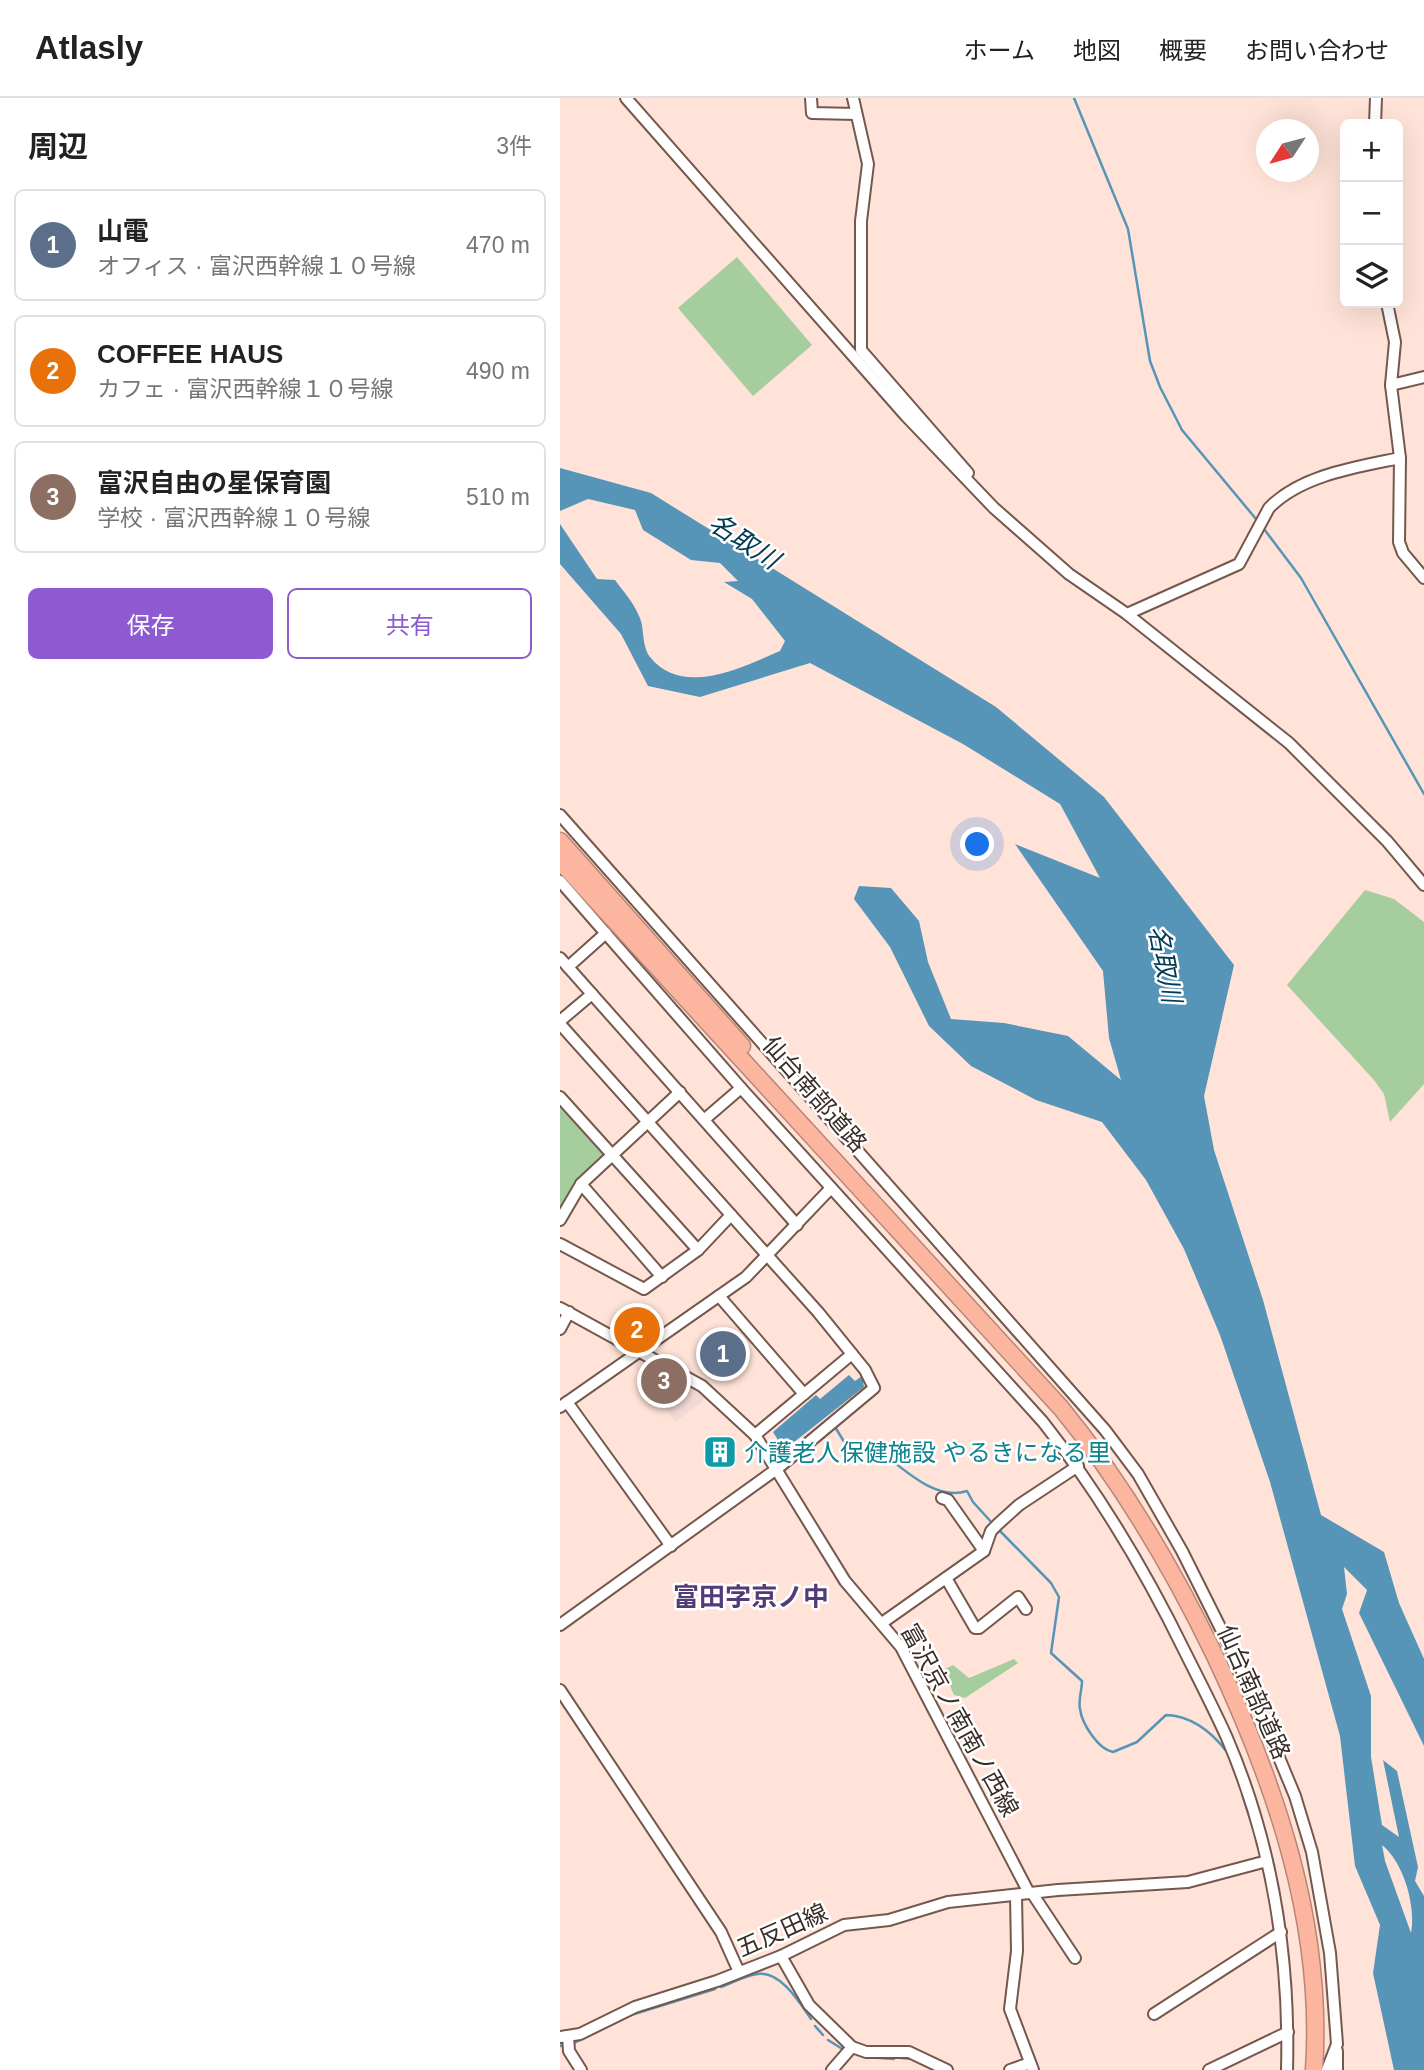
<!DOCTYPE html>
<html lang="ja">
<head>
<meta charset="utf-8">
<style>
	body { margin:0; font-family:Arial,"Noto Sans JP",sans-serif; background:#f6f6f6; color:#222 }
	.controls { position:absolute; right:21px; top:21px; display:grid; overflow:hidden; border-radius:10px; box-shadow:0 7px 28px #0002 }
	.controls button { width:63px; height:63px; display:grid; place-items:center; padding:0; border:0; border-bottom:2px solid #e0e0e0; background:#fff; color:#222; font:35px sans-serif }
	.compass { position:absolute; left:696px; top:21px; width:63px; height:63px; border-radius:50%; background:#fff; box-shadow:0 7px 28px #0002; rotate:234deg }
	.you { position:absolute; left:418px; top:747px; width:24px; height:24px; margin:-18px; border:5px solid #fff; border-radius:50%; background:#1a73e8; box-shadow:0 0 0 10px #1a73e833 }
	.badge { display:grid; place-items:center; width:46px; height:46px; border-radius:50%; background:#8d5ad2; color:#fff; font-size:23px; font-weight:700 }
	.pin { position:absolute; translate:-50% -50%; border:4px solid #fff; box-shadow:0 2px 7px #0006 }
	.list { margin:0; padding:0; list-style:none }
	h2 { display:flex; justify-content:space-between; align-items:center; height:91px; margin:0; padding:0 28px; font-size:30px }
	h2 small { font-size:23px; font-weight:400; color:#767676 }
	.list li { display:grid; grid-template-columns:46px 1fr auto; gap:21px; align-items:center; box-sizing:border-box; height:112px; margin:0 14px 14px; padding:0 14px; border:2px solid #e0e0e0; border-radius:10px }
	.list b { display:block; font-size:26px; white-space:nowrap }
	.list p { margin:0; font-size:23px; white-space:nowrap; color:#767676 }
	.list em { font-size:23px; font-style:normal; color:#767676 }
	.actions { display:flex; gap:14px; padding:21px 28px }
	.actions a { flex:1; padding:16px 0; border:2px solid #8d5ad2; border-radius:10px; text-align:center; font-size:24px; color:#8d5ad2 }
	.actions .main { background:#8d5ad2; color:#fff }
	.icon { flex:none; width:38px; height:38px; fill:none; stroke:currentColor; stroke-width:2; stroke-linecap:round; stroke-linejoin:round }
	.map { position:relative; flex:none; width:864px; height:1972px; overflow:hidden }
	header { display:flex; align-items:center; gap:42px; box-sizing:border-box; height:98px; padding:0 35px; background:#fff; border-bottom:2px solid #e0e0e0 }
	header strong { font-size:33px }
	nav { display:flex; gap:38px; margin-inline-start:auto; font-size:24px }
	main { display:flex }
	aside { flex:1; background:#fff }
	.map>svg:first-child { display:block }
</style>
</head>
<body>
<header>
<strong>Atlasly</strong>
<nav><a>ホーム</a><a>地図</a><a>概要</a><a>お問い合わせ</a></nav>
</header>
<main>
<aside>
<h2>周辺<small>3件</small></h2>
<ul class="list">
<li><span class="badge" style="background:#5c6f8a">1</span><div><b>山電</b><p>オフィス · 富沢西幹線１０号線</p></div><em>470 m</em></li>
<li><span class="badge" style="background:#e8710a">2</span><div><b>COFFEE HAUS</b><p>カフェ · 富沢西幹線１０号線</p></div><em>490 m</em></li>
<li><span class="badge" style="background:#8d6e63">3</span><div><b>富沢自由の星保育園</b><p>学校 · 富沢西幹線１０号線</p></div><em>510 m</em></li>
</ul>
<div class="actions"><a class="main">保存</a><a>共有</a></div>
</aside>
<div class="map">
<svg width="864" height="1972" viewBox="0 0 864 1972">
	<rect width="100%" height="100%" fill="#ffe3d8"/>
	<polygon fill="#f3d9d5" points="80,1263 88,1263 148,1299 115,1324 74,1268"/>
	<g fill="#a5cd9e">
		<polygon points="177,159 252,247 193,298 118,210"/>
		<polygon points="805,792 834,801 864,824 864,986 830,1024 824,996 814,982 727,887"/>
		<polygon points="0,1005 42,1053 42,1059 16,1083 0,1113"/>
		<polygon points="454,1561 458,1565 405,1600 394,1597 383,1572 393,1567 409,1580"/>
	</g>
	<g fill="#5695b8" fill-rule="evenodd">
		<path d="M0,370L91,395L436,609L544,699L674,867L644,998L654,1052L703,1202L761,1417L824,1454L839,1505L864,1561V1648L799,1515L807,1492L784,1469L787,1496L782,1511L811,1598V1659L822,1727L839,1739L823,1662L837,1673L858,1769L855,1783L864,1798V1972H834L813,1875L820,1827L795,1768L780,1638L710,1384L660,1237L624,1151L586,1082L542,1024L476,1002L411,968L369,928L330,849L294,801L299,788L331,790L359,823L368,864L391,921L444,925L508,938L561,982L549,940L543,873L455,746L540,780L500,706L403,646L250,565L140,599L88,588L61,536L0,466V426L37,481L55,482C63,493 74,505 79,518C85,529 81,547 90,559C123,600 182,569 220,553L225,543L192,501L164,484L178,483L160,465L131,462L83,432L75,412L28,401L0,413ZM822,1747C844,1765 856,1808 851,1835L825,1763Z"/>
		<polygon points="289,1277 295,1283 302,1278 304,1289 224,1352 213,1334 256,1297 260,1301"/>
	</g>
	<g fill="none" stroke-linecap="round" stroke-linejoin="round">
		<g stroke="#5695b8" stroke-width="2.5">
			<polyline points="514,0 568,131 590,263 600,289 622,332 696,421"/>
			<polyline points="704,431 741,480 864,696"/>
			<path d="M275,1329L291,1355L296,1357L321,1354C346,1373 376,1403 407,1393L413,1404L433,1426"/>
			<path d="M439,1432L491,1485L499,1499L491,1555L522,1583C522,1592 518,1602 520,1611C522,1626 538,1651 553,1654L577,1644L606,1617C632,1618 651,1633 667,1654"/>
			<polyline points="682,1696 694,1733"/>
			<path d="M161,1889C172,1885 186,1877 198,1876C221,1873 240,1905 251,1921"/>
			<polyline points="255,1928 263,1937"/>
			<polyline points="268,1942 284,1952"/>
			<polyline points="12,1946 71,1917 155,1891"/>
			<polyline points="0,1948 3,1947"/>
			<polyline points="306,1959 334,1961"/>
			<polyline points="341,1960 354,1961"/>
		</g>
		<defs>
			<g id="minor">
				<polyline points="66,0 346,318 434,410 509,476 567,516 729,645 827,743 864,787"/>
				<polyline points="251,0 252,15 296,16"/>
				<polyline points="293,0 308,66 301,123 301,252 408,375"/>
				<polyline points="815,26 816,0"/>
				<polyline points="827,205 835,244 831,287 840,360 839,444 843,455 864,480"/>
				<polyline points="831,287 864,279"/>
				<path d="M567,516L679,466L709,410C741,377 797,369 840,360"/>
				<polyline points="0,717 545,1332 578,1376 622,1453 688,1585 735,1698 752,1754 770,1855 777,1946 767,1972"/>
				<path d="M0,783L181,990L483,1324C539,1395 585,1472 625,1554C639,1582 654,1611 667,1640C712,1745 730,1858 727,1972"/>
				<polyline points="0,860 237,1127"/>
				<polyline points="8,869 46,835"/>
				<polyline points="0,923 32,896"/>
				<polyline points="0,926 258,1214 305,1272 314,1290 218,1370 0,1527"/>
				<polyline points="0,999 138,1152"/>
				<polyline points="145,1021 181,990"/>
				<polyline points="21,1086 102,1179"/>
				<polyline points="0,1122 21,1086 120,994"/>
				<polyline points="0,1146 84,1191 138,1152 171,1117"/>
				<polyline points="159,1198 244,1296"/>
				<polyline points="0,1210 142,1288 195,1337 285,1483 341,1549 469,1795"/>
				<polyline points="0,1231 9,1214"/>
				<polyline points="7,1304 111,1448"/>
				<polyline points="0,1309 186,1179 271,1090"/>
				<polyline points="195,1337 292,1256"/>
				<polyline points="382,1400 388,1402 424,1453"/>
				<polyline points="386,1480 415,1530 419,1530 458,1499 466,1511"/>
				<polyline points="322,1525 424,1453 431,1433 438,1426 459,1407 518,1368"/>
				<polyline points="0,1592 161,1834 179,1874"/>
				<polyline points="472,1795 515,1860"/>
				<polyline points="456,1797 457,1853 450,1911 473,1972"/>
				<polyline points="221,1858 249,1907 292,1949 306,1954 349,1954 387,1972"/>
				<polyline points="594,1916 721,1834"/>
				<polyline points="8,1938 9,1953 21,1972"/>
				<polyline points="0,1939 20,1936 75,1909 157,1883 221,1858 284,1827 329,1822 388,1804 498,1792 628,1784 707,1763"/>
				<polyline points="272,1972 292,1949"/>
				<polyline points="450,1972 470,1965"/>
				<polyline points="649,1972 728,1934"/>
				<polyline points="777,1972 777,1953"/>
			</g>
			<g id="highway">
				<polyline points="0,743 182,948"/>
				<path d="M0,763L501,1310C564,1387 612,1469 655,1558C716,1687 764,1827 754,1972"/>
			</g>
		</defs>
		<use href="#minor" stroke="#75584d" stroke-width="14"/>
		<use href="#highway" stroke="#b88675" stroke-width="19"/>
		<use href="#minor" stroke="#fff" stroke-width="10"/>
		<use href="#highway" stroke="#fcb69f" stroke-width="16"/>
	</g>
	<defs>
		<symbol id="building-square" viewBox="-11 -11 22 22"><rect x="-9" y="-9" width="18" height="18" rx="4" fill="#0f9aa8" stroke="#fff"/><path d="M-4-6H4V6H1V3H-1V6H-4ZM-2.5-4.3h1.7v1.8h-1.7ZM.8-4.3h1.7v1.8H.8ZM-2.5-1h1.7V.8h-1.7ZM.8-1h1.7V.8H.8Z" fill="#fff"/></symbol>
	</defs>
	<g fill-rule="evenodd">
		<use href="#building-square" x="141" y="1335" width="38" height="38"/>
	</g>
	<g text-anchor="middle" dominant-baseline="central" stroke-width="5" stroke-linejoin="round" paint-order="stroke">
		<g font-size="24" fill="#3a2d28" stroke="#fff">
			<text transform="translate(255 996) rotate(49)">仙台南部道路</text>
			<text transform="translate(694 1594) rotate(66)">仙台南部道路</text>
			<text transform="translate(400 1622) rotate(61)">富沢京ノ南南ノ西線</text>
			<text transform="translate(222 1832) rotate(-24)">五反田線</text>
		</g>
		<g font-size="24" fill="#0d838f" stroke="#fff" text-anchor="start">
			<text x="184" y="1354">介護老人保健施設 やるきになる里</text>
		</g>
		<g font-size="26" font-style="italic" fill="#043c55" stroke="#fff">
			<text transform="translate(184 443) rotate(33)">名取川</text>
			<text transform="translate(605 866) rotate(79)">名取川</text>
		</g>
		<g font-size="26" font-weight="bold" fill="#533b77" stroke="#fff">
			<text x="191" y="1499">富田字京ノ中</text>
		</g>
	</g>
</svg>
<div class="controls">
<button>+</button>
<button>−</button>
<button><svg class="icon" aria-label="layers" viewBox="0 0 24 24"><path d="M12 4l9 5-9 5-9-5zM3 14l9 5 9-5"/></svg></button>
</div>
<svg class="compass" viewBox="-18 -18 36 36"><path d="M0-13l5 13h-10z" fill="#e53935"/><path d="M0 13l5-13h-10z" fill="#767676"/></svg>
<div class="you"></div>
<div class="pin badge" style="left:163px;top:1256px;background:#5c6f8a">1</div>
<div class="pin badge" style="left:77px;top:1232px;background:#e8710a">2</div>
<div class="pin badge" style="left:104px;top:1283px;background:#8d6e63">3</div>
</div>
</main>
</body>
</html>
